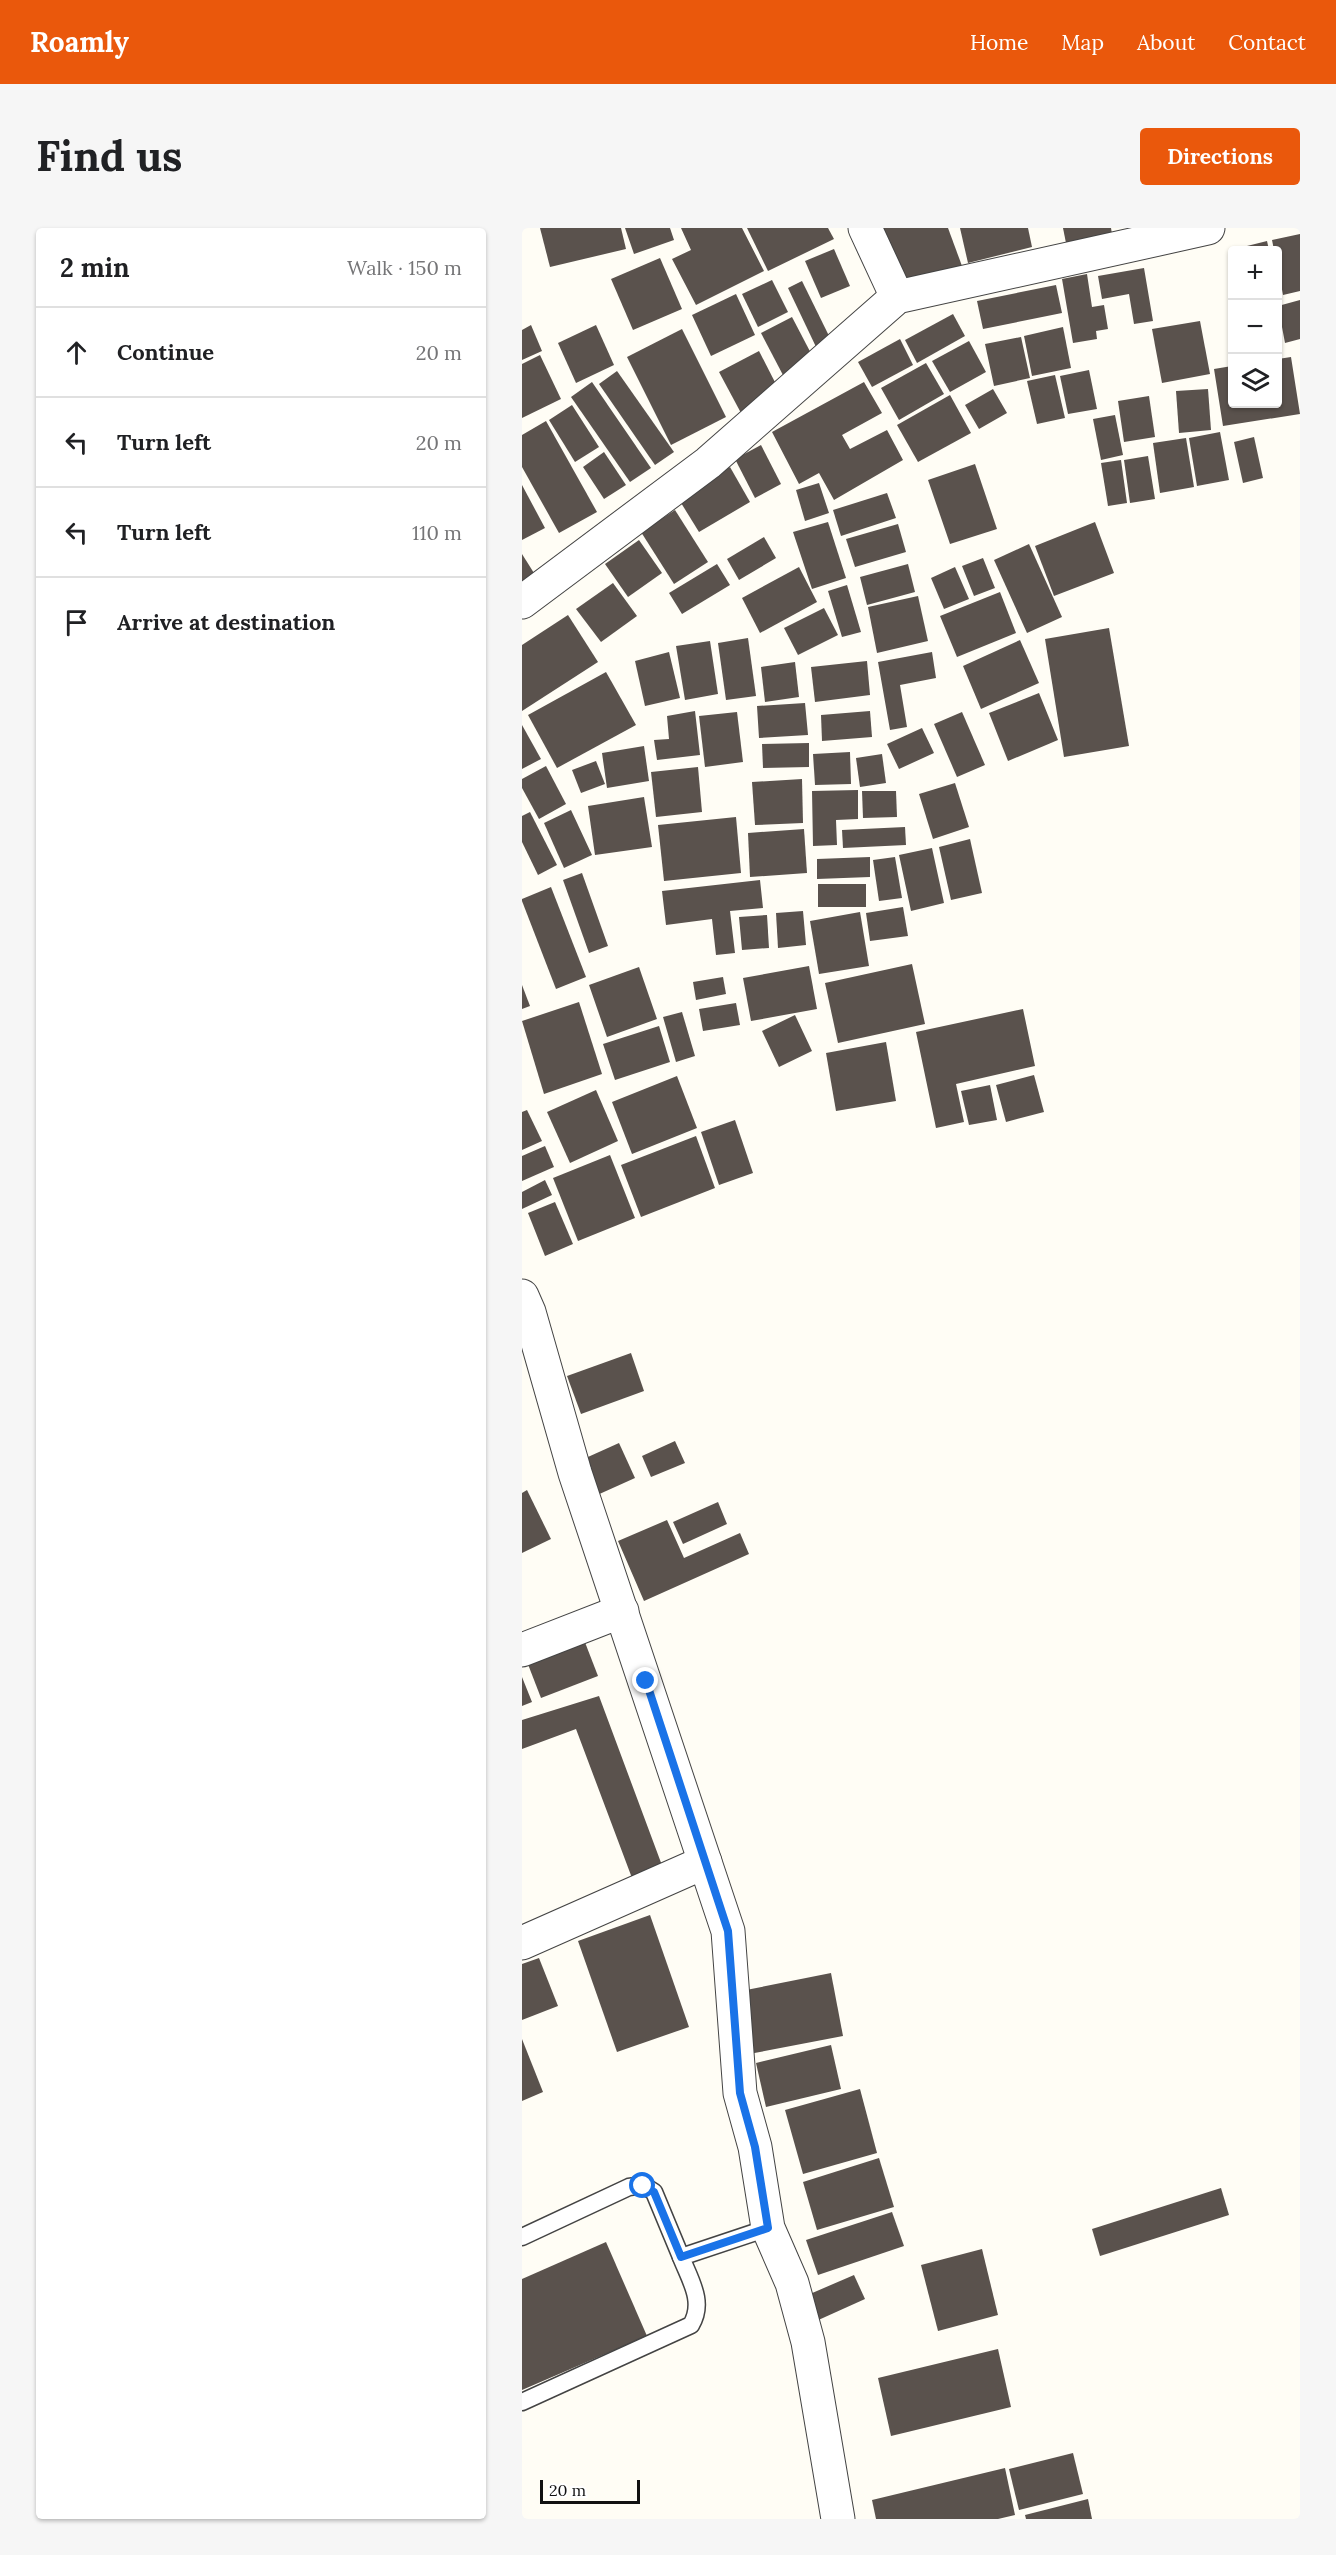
<!DOCTYPE html>
<html lang="en">
<head>
<meta charset="utf-8">
<style>
	body { margin:0; font-family:Lora,serif; background:#f6f6f6; color:#202124 }
	.controls { position:absolute; right:18px; top:18px; display:grid; overflow:hidden; border-radius:6px; box-shadow:0 2px 4px #0004 }
	.controls button { width:54px; height:54px; display:grid; place-items:center; padding:0; border:0; border-bottom:2px solid #e0e0e0; background:#fff; color:#202124; font:30px sans-serif }
	.scale { position:absolute; left:18px; bottom:15px; width:100px; box-sizing:border-box; padding-left:6px; border:3px solid #111; border-top:0; font-size:16px; line-height:21px; white-space:nowrap; color:#111; -webkit-text-stroke:4px #fff; paint-order:stroke }
	.stop { position:absolute; width:18px; height:18px; margin:-14px; border:4px solid #1a73e8; border-radius:50%; background:#fff }
	.stop.end { background:#1a73e8; border-color:#fff; box-shadow:0 2px 6px #0008 }
	.list { margin:0; padding:0; list-style:none }
	h2 { display:flex; justify-content:space-between; align-items:center; height:78px; margin:0; padding:0 24px; font-size:26px }
	h2 small { font-size:20px; font-weight:400; color:#757577 }
	.list li { display:grid; grid-template-columns:39px 1fr auto; gap:18px; align-items:center; box-sizing:border-box; height:90px; padding:0 24px; border-top:2px solid #e0e0e0 }
	.list b { display:block; font-size:22px; white-space:nowrap }
	.list em { font-size:20px; font-style:normal; color:#757577 }
	.icon { flex:none; width:33px; height:33px; fill:none; stroke:currentColor; stroke-width:2; stroke-linecap:round; stroke-linejoin:round }
	.map { position:relative; flex:none; width:778px; height:2291px; overflow:hidden; border-radius:6px }
	header { display:flex; align-items:center; gap:36px; box-sizing:border-box; height:84px; padding:0 30px; background:#ea580c; color:#fff }
	header strong { font-size:28px }
	nav { display:flex; gap:33px; margin-inline-start:auto; font-size:21px }
	.intro { display:flex; align-items:center; justify-content:space-between; box-sizing:border-box; height:144px; padding:0 36px }
	h1 { margin:0; font-size:42px }
	.button { padding:15px 27px; border-radius:6px; background:#ea580c; color:#fff; font-size:21px; font-weight:700 }
	main { display:flex; gap:36px; padding:0 36px }
	aside { flex:1; background:#fff; border-radius:6px; box-shadow:0 2px 4px #0004 }
	.map>svg:first-child { display:block }
</style>
</head>
<body>
<header>
<strong>Roamly</strong>
<nav><a>Home</a><a>Map</a><a>About</a><a>Contact</a></nav>
</header>
<div class="intro"><h1>Find us</h1><a class="button">Directions</a></div>
<main>
<aside>
<h2>2 min<small>Walk · 150 m</small></h2>
<ul class="list">
<li><svg class="icon" aria-label="ahead" viewBox="0 0 24 24"><path d="M12 20V5M6 11l6-6 6 6"/></svg><div><b>Continue</b></div><em>20 m</em></li>
<li><svg class="icon" aria-label="left" viewBox="0 0 24 24"><path d="M17 20v-9H6M10 6l-5 5 5 5"/></svg><div><b>Turn left</b></div><em>20 m</em></li>
<li><svg class="icon" aria-label="left" viewBox="0 0 24 24"><path d="M17 20v-9H6M10 6l-5 5 5 5"/></svg><div><b>Turn left</b></div><em>110 m</em></li>
<li><svg class="icon" aria-label="arrive" viewBox="0 0 24 24"><path d="M6 21V4h12l-3 4 3 4H6"/></svg><div><b>Arrive at destination</b></div></li>
</ul>
</aside>
<div class="map">
<svg width="778" height="2291" viewBox="0 0 778 2291">
	<rect width="100%" height="100%" fill="#fffdf5"/>
	<g fill="#5a524d">
		<polygon points="18,0 99,0 104,21 28,39"/>
		<polygon points="103,0 148,0 152,12 112,26"/>
		<polygon points="159,0 220,0 242,43 174,77 150,31 169,22"/>
		<polygon points="225,0 306,0 312,11 246,43"/>
		<polygon points="359,0 426,0 440,38 380,59"/>
		<polygon points="438,0 506,0 510,19 446,35"/>
		<polygon points="541,0 589,0 590,6 544,15"/>
		<polygon points="778,6 778,63 761,67 756,39 756,22 752,22 750,12"/>
		<polygon points="745,13 747,22 726,22 725,18"/>
		<polygon points="312,21 328,58 299,70 283,33"/>
		<polygon points="138,30 160,81 111,102 89,51"/>
		<polygon points="622,40 631,93 612,96 607,66 580,71 576,48"/>
		<polygon points="565,46 570,79 582,77 586,101 574,103 575,111 551,115 540,51"/>
		<polygon points="250,52 266,84 236,99 220,66"/>
		<polygon points="280,53 310,114 295,121 266,60"/>
		<polygon points="534,57 540,85 461,101 455,73"/>
		<polygon points="214,66 233,107 189,128 170,87"/>
		<polygon points="778,72 778,111 763,115 756,78"/>
		<polygon points="431,86 443,108 395,135 383,112"/>
		<polygon points="270,89 293,133 262,149 239,105"/>
		<polygon points="678,93 688,146 640,155 630,101"/>
		<polygon points="9,97 20,123 0,132 0,102"/>
		<polygon points="74,97 92,137 54,155 36,115"/>
		<polygon points="541,99 549,140 510,148 502,108"/>
		<polygon points="160,101 204,189 149,217 105,129"/>
		<polygon points="499,109 508,150 472,158 463,116"/>
		<polygon points="378,111 391,137 350,159 336,134"/>
		<polygon points="447,113 464,144 428,164 410,133"/>
		<polygon points="237,123 258,164 219,185 197,144"/>
		<polygon points="18,127 39,171 0,190 0,136"/>
		<polygon points="769,129 778,186 701,198 692,141 710,138 710,176 756,176 756,131"/>
		<polygon points="404,135 422,166 377,192 359,160"/>
		<polygon points="567,142 575,181 546,186 538,148"/>
		<polygon points="95,143 152,224 133,237 77,156"/>
		<polygon points="533,147 543,190 515,196 505,153"/>
		<polygon points="70,154 129,240 108,254 49,169"/>
		<polygon points="342,154 360,185 320,207 328,221 365,202 381,232 312,272 297,245 277,256 250,204"/>
		<polygon points="471,161 485,185 457,201 443,177"/>
		<polygon points="686,161 689,202 657,205 654,163"/>
		<polygon points="428,167 449,205 396,234 375,197"/>
		<polygon points="627,168 633,209 602,214 596,173"/>
		<polygon points="50,177 77,219 53,234 27,192"/>
		<polygon points="593,187 601,227 579,232 571,191"/>
		<polygon points="24,193 75,284 37,305 0,239 0,207"/>
		<polygon points="698,204 707,252 675,258 667,210"/>
		<polygon points="732,209 741,250 721,255 712,214"/>
		<polygon points="664,210 672,259 638,265 631,215"/>
		<polygon points="239,217 259,256 233,270 213,231"/>
		<polygon points="82,224 104,257 82,271 61,239"/>
		<polygon points="626,228 633,271 608,275 602,232"/>
		<polygon points="599,232 605,275 586,278 579,235"/>
		<polygon points="453,236 475,301 428,316 406,252"/>
		<polygon points="208,239 228,274 177,304 156,270"/>
		<polygon points="297,255 307,285 283,293 274,262"/>
		<polygon points="0,257 23,300 0,312"/>
		<polygon points="365,265 374,290 319,308 311,282"/>
		<polygon points="153,282 186,334 152,356 119,304"/>
		<polygon points="306,294 324,350 290,361 271,304"/>
		<polygon points="573,294 592,345 532,368 513,318"/>
		<polygon points="376,296 384,324 333,339 324,311"/>
		<polygon points="242,309 254,330 217,352 205,331"/>
		<polygon points="117,312 140,345 106,369 83,336"/>
		<polygon points="507,316 540,389 505,405 472,332"/>
		<polygon points="0,326 17,353 0,364"/>
		<polygon points="461,330 473,360 452,368 440,338"/>
		<polygon points="195,336 208,357 160,386 147,365"/>
		<polygon points="386,336 393,364 345,377 338,349"/>
		<polygon points="277,339 295,374 238,405 220,370"/>
		<polygon points="433,339 447,371 422,381 409,350"/>
		<polygon points="91,355 115,388 79,414 54,381"/>
		<polygon points="325,357 339,404 320,409 306,363"/>
		<polygon points="478,364 494,405 435,429 418,388"/>
		<polygon points="396,368 406,413 355,425 346,379"/>
		<polygon points="302,380 316,407 276,427 262,400"/>
		<polygon points="46,387 76,434 0,483 0,417"/>
		<polygon points="587,400 607,518 542,529 523,411"/>
		<polygon points="226,410 234,468 204,472 196,415"/>
		<polygon points="498,412 517,455 459,481 441,438"/>
		<polygon points="188,413 196,466 163,472 154,418"/>
		<polygon points="147,424 158,470 123,478 113,433"/>
		<polygon points="410,424 414,450 378,457 385,499 368,502 356,434"/>
		<polygon points="345,433 348,467 293,474 289,439"/>
		<polygon points="273,434 277,469 243,474 239,439"/>
		<polygon points="84,444 114,497 35,540 6,487"/>
		<polygon points="517,465 536,512 486,533 467,485"/>
		<polygon points="283,475 286,507 237,510 235,478"/>
		<polygon points="173,483 178,527 135,532 132,512 147,511 145,488"/>
		<polygon points="348,483 350,509 300,513 299,487"/>
		<polygon points="215,484 221,534 183,539 177,488"/>
		<polygon points="440,484 463,537 435,549 412,496"/>
		<polygon points="0,497 19,531 0,541"/>
		<polygon points="400,500 412,525 377,541 365,516"/>
		<polygon points="287,515 287,539 241,540 240,516"/>
		<polygon points="122,518 127,553 85,560 80,525"/>
		<polygon points="328,524 329,556 293,557 291,526"/>
		<polygon points="360,526 364,555 338,559 334,530"/>
		<polygon points="74,533 83,556 59,565 50,542"/>
		<polygon points="24,538 44,576 17,591 0,560 0,551"/>
		<polygon points="176,539 180,584 134,589 129,544"/>
		<polygon points="280,551 281,595 233,597 230,554"/>
		<polygon points="433,555 447,599 411,611 397,566"/>
		<polygon points="336,562 336,591 314,592 315,617 291,618 290,563"/>
		<polygon points="340,563 374,563 375,589 341,590"/>
		<polygon points="122,569 130,619 73,627 66,578"/>
		<polygon points="49,582 70,627 42,640 22,595"/>
		<polygon points="8,584 35,637 16,647 0,614 0,588"/>
		<polygon points="214,589 219,645 142,653 136,597"/>
		<polygon points="383,599 384,617 321,620 320,602"/>
		<polygon points="282,601 285,645 228,649 226,605"/>
		<polygon points="448,611 460,665 429,672 417,619"/>
		<polygon points="410,620 422,675 389,683 377,627"/>
		<polygon points="348,629 348,649 295,651 295,631"/>
		<polygon points="373,629 380,670 357,673 351,632"/>
		<polygon points="60,645 86,718 67,725 41,652"/>
		<polygon points="238,652 241,680 208,683 213,725 194,727 190,691 144,697 140,663"/>
		<rect x="296" y="656" width="48" height="23"/>
		<polygon points="29,659 64,749 34,761 0,673 0,671"/>
		<polygon points="381,679 386,708 348,713 344,685"/>
		<polygon points="281,683 284,717 256,720 254,685"/>
		<polygon points="338,684 347,738 297,746 288,693"/>
		<polygon points="245,687 247,720 220,722 217,689"/>
		<polygon points="390,736 403,796 316,815 303,755"/>
		<polygon points="287,738 295,781 229,793 221,750"/>
		<polygon points="117,739 135,791 85,809 67,757"/>
		<polygon points="201,749 204,766 174,772 171,754"/>
		<polygon points="0,757 8,778 0,781"/>
		<polygon points="57,774 80,846 22,866 0,793"/>
		<polygon points="214,775 218,797 181,803 177,781"/>
		<polygon points="501,781 513,838 434,856 442,894 414,900 394,804"/>
		<polygon points="160,784 173,828 154,834 141,789"/>
		<polygon points="273,787 290,823 257,839 240,803"/>
		<polygon points="137,798 148,834 93,852 81,816"/>
		<polygon points="364,814 374,873 314,883 304,825"/>
		<polygon points="512,847 522,884 484,894 474,857"/>
		<polygon points="155,848 175,900 110,926 90,874"/>
		<polygon points="468,857 475,892 447,897 439,863"/>
		<polygon points="74,862 96,913 48,935 25,884"/>
		<polygon points="5,882 20,913 0,922 0,884"/>
		<polygon points="213,892 231,945 197,957 179,904"/>
		<polygon points="174,908 193,960 119,989 99,937"/>
		<polygon points="23,918 32,939 0,953 0,928"/>
		<polygon points="88,927 113,990 56,1013 31,950"/>
		<polygon points="23,952 30,967 0,981 0,964"/>
		<polygon points="33,974 51,1016 23,1028 6,985"/>
		<polygon points="109,1125 122,1163 59,1186 45,1148"/>
		<polygon points="153,1213 163,1235 129,1249 120,1228"/>
		<polygon points="97,1215 113,1250 73,1268 57,1233"/>
		<polygon points="5,1262 29,1311 0,1325 0,1265"/>
		<polygon points="196,1274 205,1296 161,1316 151,1294"/>
		<polygon points="145,1292 162,1330 218,1305 227,1326 122,1373 96,1313"/>
		<polygon points="59,1404 76,1448 19,1470 2,1426"/>
		<polygon points="0,1449 10,1474 0,1478"/>
		<polygon points="77,1468 141,1640 110,1650 54,1501 0,1521 0,1492"/>
		<polygon points="128,1687 167,1799 95,1824 56,1713"/>
		<polygon points="17,1730 36,1778 0,1792 0,1736"/>
		<polygon points="309,1745 321,1808 227,1826 214,1764"/>
		<polygon points="0,1811 21,1864 0,1873"/>
		<polygon points="309,1817 319,1861 244,1879 234,1835"/>
		<polygon points="338,1861 355,1925 281,1946 263,1882"/>
		<polygon points="357,1930 372,1979 295,2002 281,1954"/>
		<polygon points="699,1960 707,1987 578,2028 570,2001"/>
		<polygon points="370,1984 382,2018 296,2047 284,2012"/>
		<polygon points="84,2014 125,2108 0,2162 0,2051"/>
		<polygon points="460,2021 476,2087 416,2103 399,2037"/>
		<polygon points="332,2047 343,2071 292,2094 281,2069"/>
		<polygon points="476,2121 489,2179 369,2208 356,2150"/>
		<polygon points="551,2225 561,2266 497,2282 487,2241"/>
		<polygon points="483,2240 493,2287 476,2291 354,2291 350,2272"/>
		<polygon points="566,2271 570,2291 504,2291 503,2287"/>
	</g>
	<g fill="none" stroke-linecap="round" stroke-linejoin="round">
		<defs>
			<g id="service">
				<polyline points="0,2009 107,1959 121,1957 132,1964 159,2029"/>
				<path d="M0,2174L169,2097C183,2074 168,2052 159,2029L246,2000"/>
			</g>
			<g id="minor">
				<polyline points="343,0 375,69"/>
				<polyline points="0,374 186,235 375,69 686,0"/>
				<polyline points="0,1422 100,1383"/>
				<polyline points="0,1715 183,1634"/>
			</g>
			<polyline id="tertiary" points="0,1068 7,1084 53,1245 206,1703 218,1865 233,1919 246,2000 270,2055 286,2114 316,2291"/>
		</defs>
		<use href="#service" stroke="#444" stroke-width="19"/>
		<use href="#minor" stroke="#444" stroke-width="35"/>
		<use href="#tertiary" stroke="#444" stroke-width="35"/>
		<use href="#service" stroke="#fff" stroke-width="16"/>
		<use href="#minor" stroke="#fff" stroke-width="33"/>
		<use href="#tertiary" stroke="#fff" stroke-width="33"/>
	</g>
	<g fill="none" stroke-linecap="round" stroke-linejoin="round">
		<polyline stroke="#1a73e8" stroke-width="8" points="121,1958 132,1964 159,2029 246,2000 233,1919 218,1865 206,1703 124,1453"/>
	</g>
</svg>
<div class="controls">
<button>+</button>
<button>−</button>
<button><svg class="icon" aria-label="layers" viewBox="0 0 24 24"><path d="M12 4l9 5-9 5-9-5zM3 14l9 5 9-5"/></svg></button>
</div>
<div class="scale">20 m</div>
<div class="stop" style="left:121px;top:1958px"></div>
<div class="stop end" style="left:124px;top:1453px"></div>
</div>
</main>
</body>
</html>
